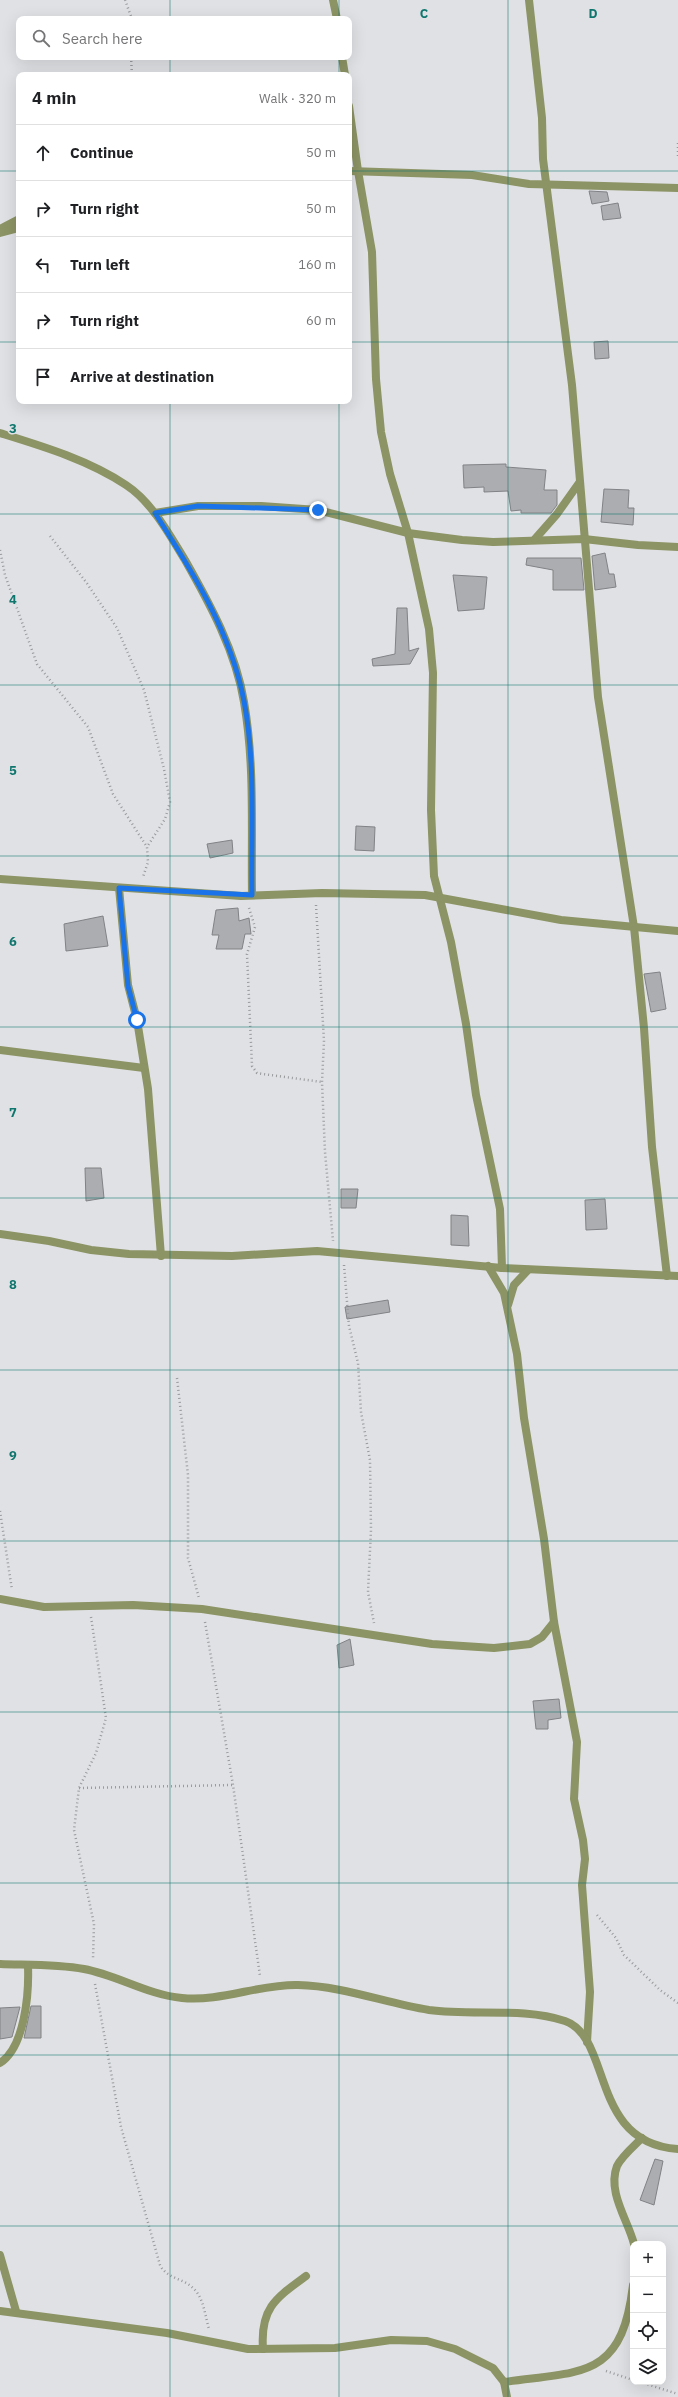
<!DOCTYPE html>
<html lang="en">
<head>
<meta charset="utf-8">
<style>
	body { margin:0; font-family:"IBM Plex Sans",sans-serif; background:#f6f6f6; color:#202124 }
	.controls { position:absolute; right:12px; bottom:12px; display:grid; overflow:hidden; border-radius:8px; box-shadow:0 4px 16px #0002 }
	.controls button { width:36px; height:36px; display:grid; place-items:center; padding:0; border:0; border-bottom:1px solid #e0e0e0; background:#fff; color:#202124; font:20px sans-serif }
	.stop { position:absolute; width:12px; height:12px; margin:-9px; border:3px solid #1a73e8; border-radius:50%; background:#fff }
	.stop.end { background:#1a73e8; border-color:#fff; box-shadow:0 1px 4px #0008 }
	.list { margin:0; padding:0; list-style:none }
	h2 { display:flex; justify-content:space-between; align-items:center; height:52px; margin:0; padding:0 16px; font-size:17px }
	h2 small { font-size:13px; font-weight:400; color:#757577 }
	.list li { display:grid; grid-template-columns:26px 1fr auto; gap:12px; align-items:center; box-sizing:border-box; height:56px; padding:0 16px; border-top:1px solid #e0e0e0 }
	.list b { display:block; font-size:15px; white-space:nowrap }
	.list em { font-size:13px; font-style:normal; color:#757577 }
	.icon { flex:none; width:22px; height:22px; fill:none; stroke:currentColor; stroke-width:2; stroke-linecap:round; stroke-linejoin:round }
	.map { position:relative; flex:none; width:678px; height:2397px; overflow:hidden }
	.search { position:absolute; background:#fff; box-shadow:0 4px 16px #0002; left:16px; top:16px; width:336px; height:44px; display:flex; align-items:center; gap:10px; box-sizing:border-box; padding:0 14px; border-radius:8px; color:#757577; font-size:15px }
	.panel { position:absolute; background:#fff; box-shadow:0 4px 16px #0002; left:16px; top:72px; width:336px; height:332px; border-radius:8px }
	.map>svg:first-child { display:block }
</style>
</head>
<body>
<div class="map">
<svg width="678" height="2397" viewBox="0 0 678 2397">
	<rect width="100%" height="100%" fill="#dfe1e4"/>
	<g fill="#abadb0" stroke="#818285">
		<polygon points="589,191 607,192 609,201 592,204"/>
		<polygon points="618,203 621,218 603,220 601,206"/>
		<polygon points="608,341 609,358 595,359 594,342"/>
		<polygon points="506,464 506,467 546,470 544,490 557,490 557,505 551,513 521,513 521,510 511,511 508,491 484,492 484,487 464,488 463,465"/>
		<polygon points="604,489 629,490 628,508 634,508 633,525 601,522"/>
		<polygon points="605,553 609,574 614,574 616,587 595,590 592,556"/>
		<polygon points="527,558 581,558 584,590 553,590 553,570 526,565"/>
		<polygon points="453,575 487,577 484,609 458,611"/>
		<polygon points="397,608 407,608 409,651 419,648 410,664 373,666 372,659 395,654"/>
		<polygon points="356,826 375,827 374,851 355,850"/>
		<polygon points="232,840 233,853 210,858 207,844"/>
		<polygon points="238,908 239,921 249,918 251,934 245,934 242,949 216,949 219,935 212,935 216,910"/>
		<polygon points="103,916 108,946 66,951 64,924"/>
		<polygon points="660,972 666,1009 651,1012 644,974"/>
		<polygon points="85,1168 101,1168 104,1198 86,1201"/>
		<polygon points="341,1189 358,1189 356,1208 341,1208"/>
		<polygon points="605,1199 607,1229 586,1230 585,1200"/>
		<polygon points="451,1215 468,1216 469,1246 451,1245"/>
		<polygon points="388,1300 390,1312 347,1319 345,1307"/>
		<polygon points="350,1639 354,1665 339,1668 337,1645"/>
		<polygon points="559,1699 561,1718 548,1720 548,1729 536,1729 533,1701"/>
		<polygon points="31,2006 41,2006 41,2038 24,2038"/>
		<polygon points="20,2007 12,2037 0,2039 0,2008"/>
		<polygon points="655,2159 663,2161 654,2205 640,2200"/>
	</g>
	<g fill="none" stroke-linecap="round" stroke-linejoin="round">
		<g stroke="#989a9c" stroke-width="2.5" stroke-dasharray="1 3" stroke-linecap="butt">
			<polyline points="125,0 132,19"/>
			<polyline points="131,57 132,75"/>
			<polyline points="678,143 678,159"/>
			<polyline points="50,536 86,582 117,628 144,690 164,769 170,802 165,819 147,847"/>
			<polyline points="0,550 5,575 37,664 88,727 113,794 147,847 148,862 143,877"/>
			<polyline points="316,905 324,1041 322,1082 325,1152 333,1241"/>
			<polyline points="249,908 255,927 247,954 252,1066 257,1073 263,1074 322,1082"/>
			<polyline points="344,1265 349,1326 358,1363 361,1412 370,1460 371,1530 368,1592 374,1623"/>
			<polyline points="177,1378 188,1475 188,1558 199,1598"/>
			<polyline points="0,1511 12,1590"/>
			<polyline points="91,1617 106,1718 96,1753 79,1788 74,1830 94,1924 93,1959"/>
			<polyline points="205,1622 233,1785 260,1976"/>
			<polyline points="79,1788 233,1785"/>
			<polyline points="597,1915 616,1938 624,1955 660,1990 678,2003"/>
			<path d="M95,1984L121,2127L160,2265C167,2279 183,2278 193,2288C204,2298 205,2316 209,2329"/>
			<polyline points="606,2371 633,2380"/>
			<polyline points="640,2382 678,2394"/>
		</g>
		<g stroke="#8c9364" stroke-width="8">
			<polyline points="333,0 337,19"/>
			<polyline points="529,0 542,118 543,159 572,385 598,697 634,927 644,1028 652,1147 667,1276"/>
			<polyline points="342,57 345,75"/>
			<polyline points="349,106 358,171 372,252 376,379 381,432 390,474 408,533 429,629 433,673 431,810 434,876 451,942 466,1024 476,1095 500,1209 502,1268"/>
			<polyline points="349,171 472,175 529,184 678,188"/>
			<polyline points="0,229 19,219"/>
			<polyline points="0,233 19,228"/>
			<path d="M0,433C42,446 89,460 126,485C152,502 169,534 185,560C210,604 236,652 244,702C255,765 251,831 252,895"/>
			<polyline points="155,513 198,506 261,506 318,510 408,533 462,540 493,542 584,539 638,545 678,547"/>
			<polyline points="535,539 557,514 579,483"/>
			<polyline points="0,879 241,896 322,893 425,895 561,920 678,931"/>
			<polyline points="119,888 128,985 137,1020 148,1089 161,1256"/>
			<polyline points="0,1050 144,1068"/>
			<polyline points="0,1234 49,1241 91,1250 129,1254 232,1256 317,1251 502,1268 678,1276"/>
			<polyline points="488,1266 504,1293 517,1354 524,1418 544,1539 554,1622 577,1742 574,1799 583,1840 585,1859 582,1885 590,1992 587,2042"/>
			<polyline points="508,1305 514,1285 528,1270"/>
			<polyline points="0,1599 44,1607 133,1605 202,1609 432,1644 494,1648 530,1644 542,1637 554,1622"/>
			<path d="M0,1964C27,1965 57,1964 84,1969C117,1975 148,1995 182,1998C221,2002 259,1984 298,1985C343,1986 385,2003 429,2010C473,2016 522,2007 565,2021C613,2038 589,2143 678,2149"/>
			<path d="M0,2063C25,2047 29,1993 28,1966"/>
			<path d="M634,2244C628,2220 607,2192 617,2166C622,2156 634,2146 642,2138"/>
			<polyline points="0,2255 16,2311"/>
			<polyline points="0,2311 167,2333 248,2349 335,2348 391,2340 427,2341 455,2349 493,2368 504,2382 507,2397"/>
			<path d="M263,2349C260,2308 276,2298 306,2276"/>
			<path d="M504,2382C581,2371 622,2380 633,2285"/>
		</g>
	</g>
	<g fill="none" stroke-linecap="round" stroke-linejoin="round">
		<path stroke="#1a73e8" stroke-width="5" d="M137,1020L128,986L119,888L252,895C251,832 256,763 244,701C231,632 192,571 155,513L198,506L318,510"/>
	</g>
	<path fill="none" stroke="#0f766e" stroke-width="1" stroke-opacity="0.55" d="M170,0V19M339,0V19M508,0V2397M170,57V75M339,57V75M0,171H19M349,171H678M0,342H19M349,342H678M170,401V2397M339,401V2397M0,514H678M0,685H678M0,856H678M0,1027H678M0,1198H678M0,1370H678M0,1541H678M0,1712H678M0,1883H678M0,2055H678M0,2226H678"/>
	<g font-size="13" text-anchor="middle" font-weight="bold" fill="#0f766e" stroke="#dfe1e4" stroke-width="3" stroke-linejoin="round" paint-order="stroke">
		<text x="424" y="18">C</text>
		<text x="593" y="18">D</text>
		<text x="13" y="433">3</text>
		<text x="13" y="604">4</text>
		<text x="13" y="775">5</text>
		<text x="13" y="946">6</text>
		<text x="13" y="1117">7</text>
		<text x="13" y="1289">8</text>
		<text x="13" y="1460">9</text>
	</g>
</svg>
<div class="controls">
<button>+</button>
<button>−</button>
<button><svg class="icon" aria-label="locate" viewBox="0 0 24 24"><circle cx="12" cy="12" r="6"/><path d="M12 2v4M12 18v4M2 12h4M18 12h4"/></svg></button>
<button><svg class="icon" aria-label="layers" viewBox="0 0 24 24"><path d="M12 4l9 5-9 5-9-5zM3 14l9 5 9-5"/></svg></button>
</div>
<div class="stop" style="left:137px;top:1020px"></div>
<div class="stop end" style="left:318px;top:510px"></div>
<div class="search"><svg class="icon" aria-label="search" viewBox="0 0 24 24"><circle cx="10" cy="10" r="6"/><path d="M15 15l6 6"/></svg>Search here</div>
<section class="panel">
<h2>4 min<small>Walk · 320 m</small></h2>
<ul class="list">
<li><svg class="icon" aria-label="ahead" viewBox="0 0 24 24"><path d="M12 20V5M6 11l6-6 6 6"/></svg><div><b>Continue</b></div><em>50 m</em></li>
<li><svg class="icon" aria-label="right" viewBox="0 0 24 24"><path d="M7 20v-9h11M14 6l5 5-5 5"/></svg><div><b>Turn right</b></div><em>50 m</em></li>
<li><svg class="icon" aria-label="left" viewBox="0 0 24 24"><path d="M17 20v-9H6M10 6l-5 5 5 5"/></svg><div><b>Turn left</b></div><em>160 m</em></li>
<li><svg class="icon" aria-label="right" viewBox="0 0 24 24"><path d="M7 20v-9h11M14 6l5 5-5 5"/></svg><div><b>Turn right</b></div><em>60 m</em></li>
<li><svg class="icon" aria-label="arrive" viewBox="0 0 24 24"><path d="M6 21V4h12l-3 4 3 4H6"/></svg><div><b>Arrive at destination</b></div></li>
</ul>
</section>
</div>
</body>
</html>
